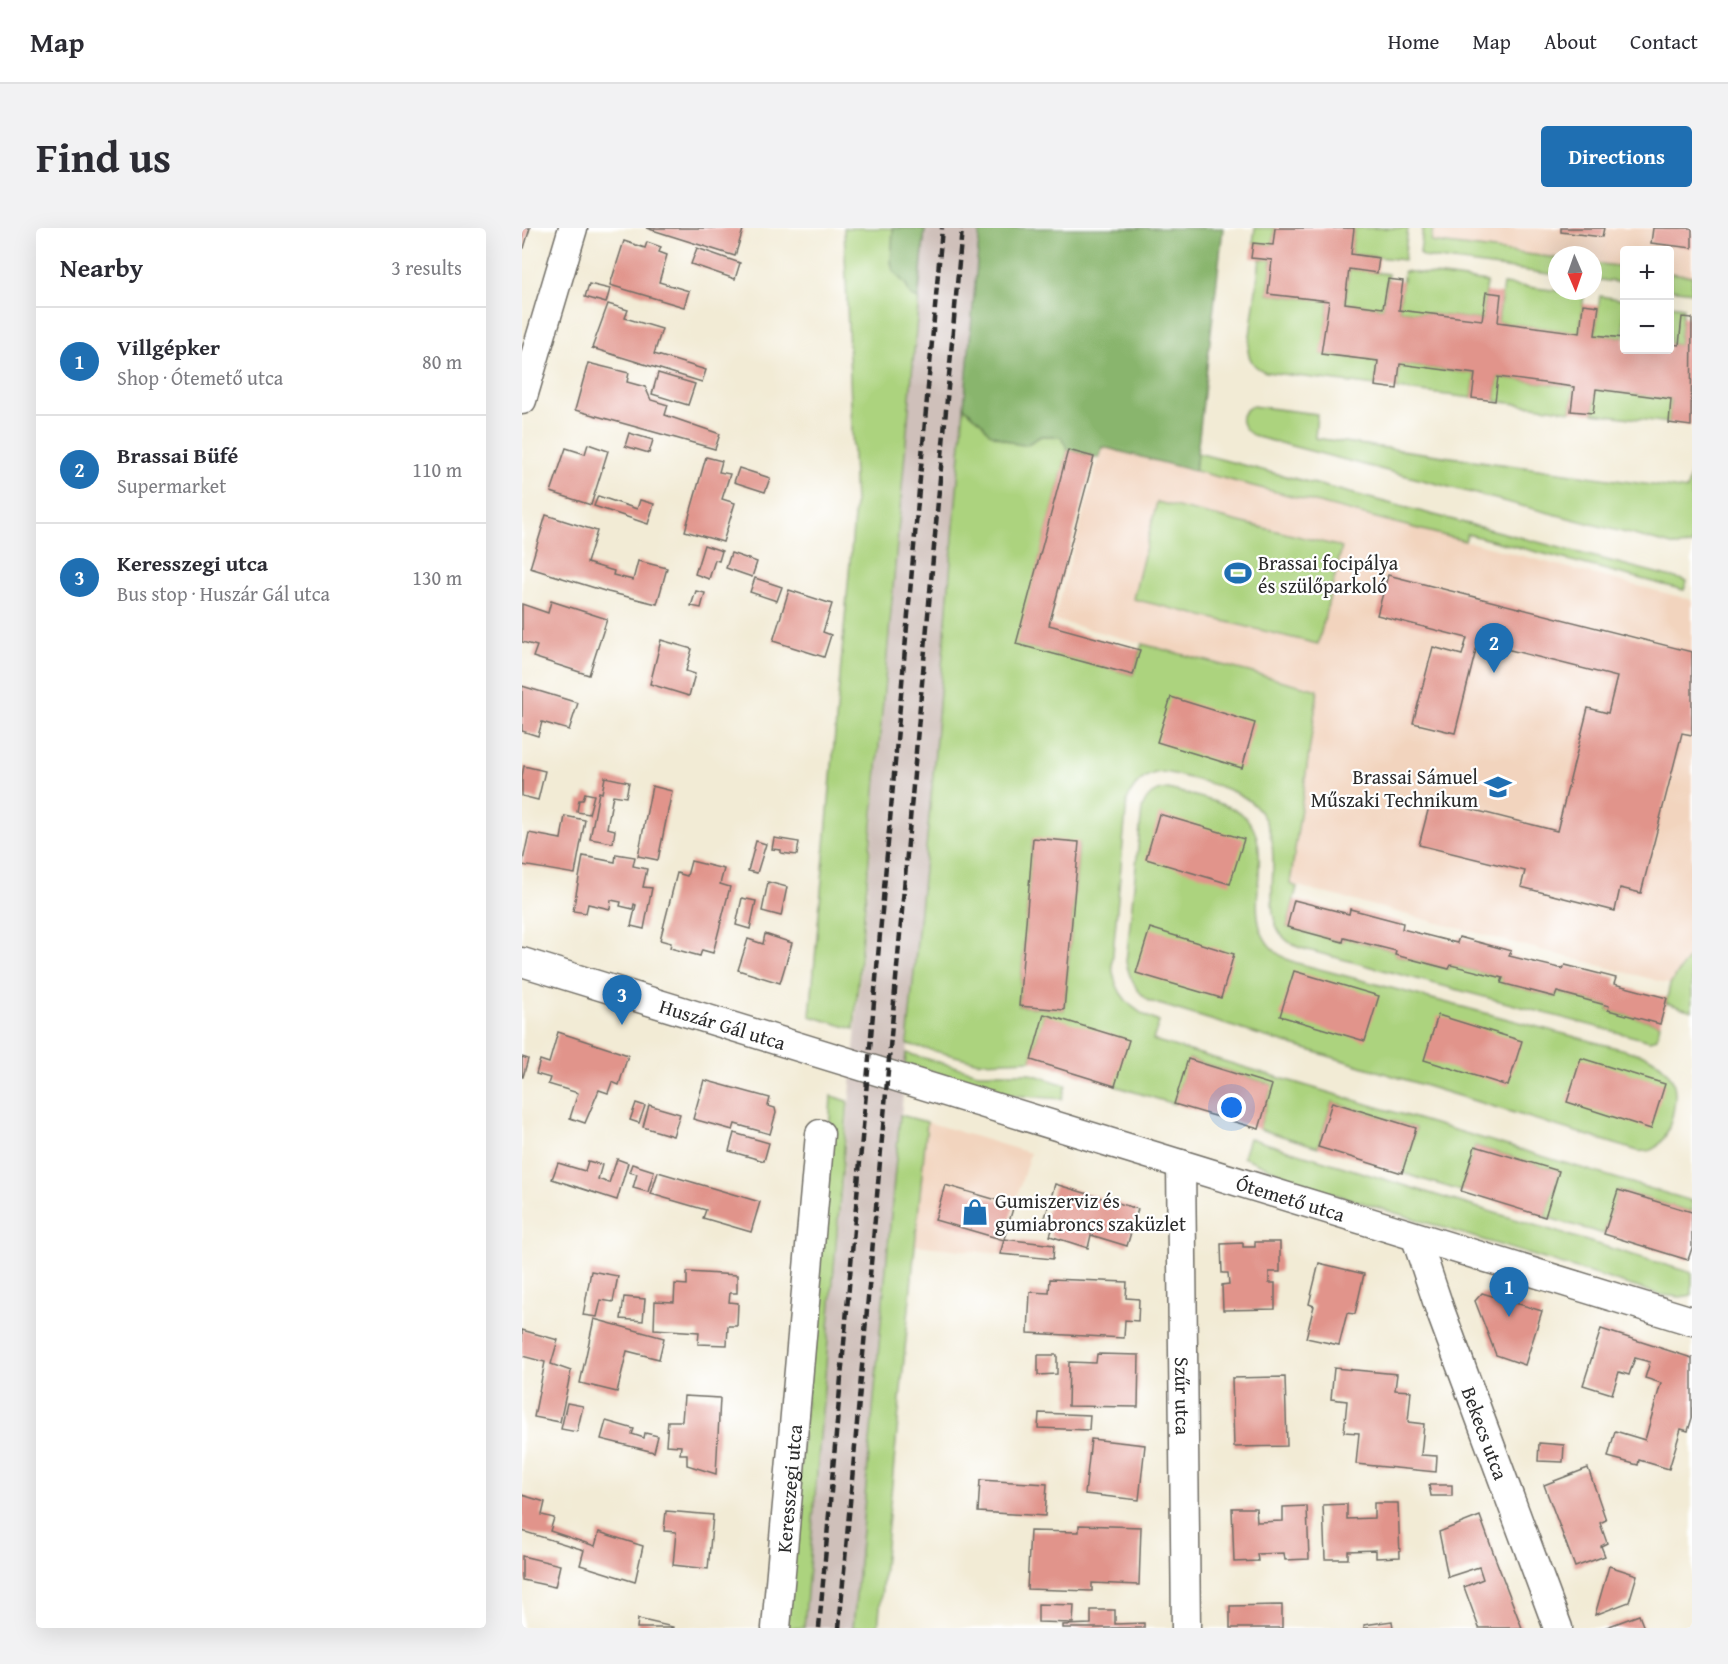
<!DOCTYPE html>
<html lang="en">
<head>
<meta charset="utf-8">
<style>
	body { margin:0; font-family:"Gentium Book Plus",serif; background:#f2f2f3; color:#2b2b33 }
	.controls { position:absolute; right:18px; top:18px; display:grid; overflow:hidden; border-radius:6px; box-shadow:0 6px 24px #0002 }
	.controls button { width:54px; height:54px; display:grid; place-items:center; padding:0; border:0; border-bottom:2px solid #e1e1e2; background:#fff; color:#2b2b33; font:30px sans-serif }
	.compass { position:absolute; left:1026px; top:18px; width:54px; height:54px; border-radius:50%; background:#fff; box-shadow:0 6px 24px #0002; rotate:178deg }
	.you { position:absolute; left:710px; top:880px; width:21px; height:21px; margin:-15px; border:4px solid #fff; border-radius:50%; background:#1a73e8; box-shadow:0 0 0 9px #1a73e833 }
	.badge { display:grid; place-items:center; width:39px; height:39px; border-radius:50%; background:#1f6fb2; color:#fff; font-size:20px; font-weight:700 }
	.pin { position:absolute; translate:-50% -50px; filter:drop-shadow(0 2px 3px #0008) }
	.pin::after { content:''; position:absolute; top:32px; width:21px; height:18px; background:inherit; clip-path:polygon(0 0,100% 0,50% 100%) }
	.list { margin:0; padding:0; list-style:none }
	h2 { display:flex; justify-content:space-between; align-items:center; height:78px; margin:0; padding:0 24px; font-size:26px }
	h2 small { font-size:20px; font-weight:400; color:#7c7c81 }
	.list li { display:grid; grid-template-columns:39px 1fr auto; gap:18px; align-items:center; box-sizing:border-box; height:108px; padding:0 24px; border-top:2px solid #e1e1e2 }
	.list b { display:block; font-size:22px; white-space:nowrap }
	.list p { margin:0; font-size:20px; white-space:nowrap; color:#7c7c81 }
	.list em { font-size:20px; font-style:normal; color:#7c7c81 }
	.map { position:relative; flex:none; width:1170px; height:1400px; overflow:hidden; border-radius:6px }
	header { display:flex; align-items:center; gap:36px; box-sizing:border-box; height:84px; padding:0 30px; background:#fff; border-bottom:2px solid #e1e1e2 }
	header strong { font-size:28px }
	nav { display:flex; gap:33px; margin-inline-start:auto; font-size:21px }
	.intro { display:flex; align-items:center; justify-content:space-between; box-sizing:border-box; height:144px; padding:0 36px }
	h1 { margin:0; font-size:42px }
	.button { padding:15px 27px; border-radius:6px; background:#1f6fb2; color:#fff; font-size:21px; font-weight:700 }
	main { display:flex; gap:36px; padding:0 36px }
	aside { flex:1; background:#fff; border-radius:6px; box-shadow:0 6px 24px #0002 }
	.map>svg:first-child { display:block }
</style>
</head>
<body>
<header>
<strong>Map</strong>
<nav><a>Home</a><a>Map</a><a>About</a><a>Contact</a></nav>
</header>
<div class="intro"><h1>Find us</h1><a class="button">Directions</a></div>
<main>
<aside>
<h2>Nearby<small>3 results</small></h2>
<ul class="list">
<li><span class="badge">1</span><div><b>Villgépker</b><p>Shop · Ótemető utca</p></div><em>80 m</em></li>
<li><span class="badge">2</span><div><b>Brassai Büfé</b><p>Supermarket</p></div><em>110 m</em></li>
<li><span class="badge">3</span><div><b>Keresszegi utca</b><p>Bus stop · Huszár Gál utca</p></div><em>130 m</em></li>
</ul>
</aside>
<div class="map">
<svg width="1170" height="1400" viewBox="0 0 1170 1400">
	<rect width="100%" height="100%" fill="#fff"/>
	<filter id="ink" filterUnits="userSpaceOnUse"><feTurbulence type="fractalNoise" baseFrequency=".0167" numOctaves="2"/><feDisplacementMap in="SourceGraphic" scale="12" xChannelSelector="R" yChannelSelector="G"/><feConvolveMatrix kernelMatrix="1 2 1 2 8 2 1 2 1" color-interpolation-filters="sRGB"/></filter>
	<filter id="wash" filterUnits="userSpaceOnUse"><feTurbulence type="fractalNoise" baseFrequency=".008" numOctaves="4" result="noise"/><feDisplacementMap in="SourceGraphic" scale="24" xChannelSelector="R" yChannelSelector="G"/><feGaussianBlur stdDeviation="1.35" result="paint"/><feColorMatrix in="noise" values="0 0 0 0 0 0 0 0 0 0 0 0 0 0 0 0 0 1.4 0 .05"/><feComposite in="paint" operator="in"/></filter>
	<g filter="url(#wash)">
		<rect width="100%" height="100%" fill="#f2ebd5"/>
		<g fill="#f2d4be">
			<polygon points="911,0 1170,0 1170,48 1148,45 1148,22 1102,22 1102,39 1071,35 1071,27 1035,27 1035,30 909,14"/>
			<polygon points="580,219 1170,372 1170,725 1148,756 768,656 796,462 532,392"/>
			<polygon points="405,894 508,925 478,1026 392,1017"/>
		</g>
		<polygon fill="#cfc0ba" points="403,0 458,0 410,558 331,1400 282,1400"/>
		<g fill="#acd37e" stroke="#6c7f54" stroke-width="1.5" fill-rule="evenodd">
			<polygon points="322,0 403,0 332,801 288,788 333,277"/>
			<polygon points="733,0 753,0 751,17 731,15"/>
			<polygon points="832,0 886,0 882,32 829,26"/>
			<polygon points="901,0 911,0 909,14 1035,30 1035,47 902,29 898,25"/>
			<path d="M738,31L750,32L746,66L807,73L800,126L856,133L853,158L744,144C733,140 728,134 726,123Z"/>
			<polygon points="1071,35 1102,39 1102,55 1071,51"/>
			<polygon points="827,41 866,46 861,80 823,75"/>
			<polygon points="882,43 965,54 960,92 877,82"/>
			<polygon points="1148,45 1170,48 1170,64 1148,61"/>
			<polygon points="981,56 1062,66 1058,105 976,94"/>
			<polygon points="1078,68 1102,72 1102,110 1073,107"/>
			<polygon points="1148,77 1161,79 1157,117 1148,116"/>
			<polygon points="878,136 953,146 950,170 875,161"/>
			<polygon points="976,149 1052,159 1049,183 973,173"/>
			<polygon points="1074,161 1149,171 1147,195 1071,185"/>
			<path d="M730,178L795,186L793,210L1165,262L1170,237V317L1154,318L735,209C720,203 712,187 730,178Z"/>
			<path d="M442,179L460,195L468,205L494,216L504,217L519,208L539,209L546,222L495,416L611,447L620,416L796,462L768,656L775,659L765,699L820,714L822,710L874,723L873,727L927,741L929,737L981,750L980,755L1033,769L1035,764L1087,778L1086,782L1138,796L1135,810L1128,813L782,721C719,703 777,619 732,577C714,559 676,553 652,546C630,539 613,553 605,572L590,736C592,767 610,783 637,794L631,812L1170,973V984L1096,962L1082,1006L1023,989L1037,943L953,918L939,963L880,945L894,900L810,874L796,919L737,901L750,857L667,831L652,876L593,858L522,787L509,832L457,834L385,816L410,558ZM511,611L557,615L542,782L497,778Z"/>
			<polygon points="675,225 1165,353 1162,362 945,306 943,313 673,243"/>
			<polygon points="635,274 820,319 796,416 611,371"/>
			<path d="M646,561C665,566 706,575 720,586C765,624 700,704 771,734L1125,828C1137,834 1146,842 1151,854C1157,869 1148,910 1134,919C1129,923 1123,924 1116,923L627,773C613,762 608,751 604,734L620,581C624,568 632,562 646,561Z"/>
			<polygon points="1170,725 1170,783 1144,775 1148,756"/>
			<polygon points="384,825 456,845 506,845 544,857 540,871 487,867 383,836"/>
			<polygon points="309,868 326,873 282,1400 264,1400 306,924"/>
			<polygon points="378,887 405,894 356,1400 331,1400"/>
			<polygon points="727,910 1170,1045 1170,1067 1158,1069 1139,1067 799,962 721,929"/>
		</g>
		<g fill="#89b56d" stroke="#5a704c" stroke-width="1.5">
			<polygon points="371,0 403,0 396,71 388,67 384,57 371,43 369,34"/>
			<polygon points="458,0 701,0 673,243 581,219 577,230 546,222 539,209 519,208 504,217 494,216 467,205 460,195 442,179"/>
		</g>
		<g id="blocks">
			<g fill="#e1948b">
				<polygon points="0,0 8,0 2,20 0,20"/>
				<polygon points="124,0 216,0 221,2 213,28"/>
				<polygon points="753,0 832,0 829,26 857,30 855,45 827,41 823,75 861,80 866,51 881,53 877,82 960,92 964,64 979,66 976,94 1058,105 1061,76 1077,78 1073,107 1102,110 1102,122 1148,122 1148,116 1157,117 1160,89 1170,90 1169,198 1147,195 1149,171 1074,161 1071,185 1049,183 1052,159 976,149 973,173 950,170 953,146 878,136 875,161 853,158 856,133 799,126 807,73 746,66 750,32 729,30 731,15 751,17"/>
				<polygon points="1039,0 1082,0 1080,9 1039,4"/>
				<polygon points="1131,0 1170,0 1170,20 1129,15"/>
				<polygon points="102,13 123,20 125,14 139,19 137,24 145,27 137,54 167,63 162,79 88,57"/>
				<polygon points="175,20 218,35 213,51 169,36"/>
				<polygon points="67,56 88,61 84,75 63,69"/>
				<polygon points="86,76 106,82 103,90 140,101 132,126 184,142 180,154 70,120"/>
				<polygon points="66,135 107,145 105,154 123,159 129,172 146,177 143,187 198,206 193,221 53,182"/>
				<polygon points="136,145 173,156 166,177 130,166"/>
				<polygon points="107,205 131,212 127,225 103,218"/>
				<polygon points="66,216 86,223 69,277 29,264 44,220 63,226"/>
				<polygon points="546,222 572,229 527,397 618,422 611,447 494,416"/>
				<polygon points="184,229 200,233 197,244 208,246 200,271 213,275 201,314 163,303"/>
				<polygon points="217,240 248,250 243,264 212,254"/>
				<polygon points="76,268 115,281 118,272 132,276 126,296 72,278"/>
				<polygon points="24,287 75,303 65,335 92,343 91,347 111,352 116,333 145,340 135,376 86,364 8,340"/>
				<polygon points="182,317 200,323 197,333 193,332 187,351 173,346"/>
				<polygon points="209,325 235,334 230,349 204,340"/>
				<polygon points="866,347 1170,424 1170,507 1160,505 1119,665 1098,660 1093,683 999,659 1003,643 897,617 909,571 1035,603 1066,480 1086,485 1095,449 956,414 933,505 891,495 911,419 940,427 945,410 855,387"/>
				<polygon points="233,350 260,359 255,373 228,364"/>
				<polygon points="267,362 310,376 301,404 309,407 302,429 251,413"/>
				<polygon points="174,363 183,365 179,380 169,378"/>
				<polygon points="29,373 85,391 67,447 11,429 15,418 0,414 0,376 26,385"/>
				<polygon points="139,412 170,421 164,443 173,446 167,468 128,456"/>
				<polygon points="0,458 56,475 47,502 20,494 16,508 0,503"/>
				<polygon points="649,469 733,495 720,540 635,514"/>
				<polygon points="2,538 23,543 16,572 0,568 0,548"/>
				<polygon points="83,549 107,554 104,569 91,567 85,600 93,602 91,615 68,611 77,564 80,565"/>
				<polygon points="130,558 150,563 136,632 116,628"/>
				<polygon points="63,565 72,567 67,586 55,584 57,572 61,572"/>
				<polygon points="637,586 722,611 708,656 624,631"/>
				<polygon points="43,588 63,592 53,646 0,637 7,605 39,611"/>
				<polygon points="252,610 277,614 275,627 259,625 259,622 250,621"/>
				<polygon points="511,610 557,614 542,782 497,778"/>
				<polygon points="234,613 244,616 235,645 226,643"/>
				<polygon points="94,626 113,629 111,638 125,641 121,659 130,660 122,701 109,698 114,677 112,676 111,681 98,678 99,674 89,672 88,681 66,676 64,685 51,683 61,628 93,634"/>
				<polygon points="169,633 202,641 198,656 208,659 191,725 180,722 178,728 148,720 149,715 138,712 155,645 165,648"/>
				<polygon points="246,654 265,659 259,688 240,683"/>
				<polygon points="220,670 234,673 228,701 214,697"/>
				<polygon points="772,672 827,686 828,681 881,695 880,701 935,715 937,709 989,723 987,728 1041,741 1043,737 1094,750 1092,756 1145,770 1138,796 1086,782 1087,778 1035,764 1033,769 979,755 981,750 929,737 927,741 873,727 874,723 822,710 821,714 765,699"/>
				<polygon points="628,700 712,726 699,770 614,745"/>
				<polygon points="243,706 270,715 258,755 216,742 226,711 241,716"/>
				<polygon points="772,743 857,768 843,813 758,788"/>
				<polygon points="522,786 607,812 593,858 509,832"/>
				<polygon points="916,787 1000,813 986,858 902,832"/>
				<polygon points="36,804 106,827 97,857 90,854 86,865 77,862 63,895 48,890 56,865 26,856 28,850 14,846 18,832 27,835"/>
				<polygon points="0,829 6,831 1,849 0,849"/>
				<polygon points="1059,830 1143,856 1129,901 1045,874"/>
				<polygon points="666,831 750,857 737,901 652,876"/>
				<polygon points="182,852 248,870 246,878 253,880 254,885 248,906 213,896 211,902 171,891"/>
				<polygon points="810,874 894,900 880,945 796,919"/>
				<polygon points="114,875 123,878 117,895 108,892"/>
				<polygon points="127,877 158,886 151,908 121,899"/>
				<polygon points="212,905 247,915 242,933 207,923"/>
				<polygon points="953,918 1037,943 1023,989 939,963"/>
				<polygon points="95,931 106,935 95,972 30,951 36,935 63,943 66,933 80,937 76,951 87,955"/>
				<polygon points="110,936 132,943 126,964 111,960 115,946 107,944"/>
				<polygon points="136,944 238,974 229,1004 181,990 184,982 129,966"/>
				<polygon points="533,956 616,981 605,1018 569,1007 566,1020 528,1008 532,996 522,993"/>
				<polygon points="423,957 492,977 482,1011 532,1017 531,1031 478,1026 482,1012 413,992"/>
				<polygon points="1096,962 1170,984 1170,1020 1166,1032 1082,1006"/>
				<polygon points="733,1014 758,1014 758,1044 747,1044 747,1055 753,1055 753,1081 701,1082 700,1057 707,1056 706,1045 700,1045 699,1016 721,1015 721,1019 733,1019"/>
				<polygon points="797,1035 842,1046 833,1086 825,1085 817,1117 784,1110 792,1078 787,1076"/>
				<polygon points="69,1043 96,1048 91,1074 79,1072 75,1089 61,1087"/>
				<polygon points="165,1044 215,1047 215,1065 208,1065 207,1074 216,1075 215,1098 206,1098 205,1117 176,1116 177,1104 132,1101 133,1073 152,1074 153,1056 165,1057"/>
				<polygon points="528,1051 605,1054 604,1070 617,1071 616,1093 603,1092 602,1110 506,1105 508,1064 527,1065"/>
				<polygon points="960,1065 1020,1083 1003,1137 974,1127 953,1073"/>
				<polygon points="102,1069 123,1071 121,1093 99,1091"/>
				<polygon points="72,1091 142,1110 137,1131 105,1123 95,1164 58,1155"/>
				<polygon points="1079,1101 1170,1130 1170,1190 1166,1203 1159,1201 1147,1241 1117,1232 1116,1237 1086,1229 1093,1203 1123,1212 1139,1155 1123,1150 1128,1134 1113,1130 1107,1147 1097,1144 1090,1166 1061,1157"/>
				<polygon points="0,1102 36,1112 29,1136 49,1143 38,1194 12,1189 23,1134 0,1128"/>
				<polygon points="575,1126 617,1127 616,1179 546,1178 547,1134 574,1135"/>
				<polygon points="516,1127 535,1127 535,1146 516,1147"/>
				<polygon points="812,1140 875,1146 873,1162 889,1163 886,1194 902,1196 899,1227 915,1228 914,1244 834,1236 837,1205 822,1204 825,1173 809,1171"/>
				<polygon points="763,1149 765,1218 712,1219 710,1150"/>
				<polygon points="162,1168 198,1170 194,1246 165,1237 165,1226 158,1226 159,1218 144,1217 146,1193 160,1193"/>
				<polygon points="45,1175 61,1178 55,1204 39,1201"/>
				<polygon points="517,1185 568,1187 567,1202 516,1200"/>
				<polygon points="84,1193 112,1201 110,1206 122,1210 123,1205 136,1208 132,1224 79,1211"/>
				<polygon points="569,1211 623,1217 617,1272 563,1266"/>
				<polygon points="1017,1215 1042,1217 1041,1234 1016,1233"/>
				<polygon points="1066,1240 1084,1292 1078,1295 1085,1315 1079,1318 1083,1328 1053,1339 1022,1257"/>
				<polygon points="458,1252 525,1256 523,1288 456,1284"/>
				<polygon points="907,1257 930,1257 930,1268 909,1268"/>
				<polygon points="0,1267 23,1274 20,1287 32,1290 28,1303 73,1318 77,1304 121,1318 113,1354 58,1337 62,1322 0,1303"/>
				<polygon points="852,1275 876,1275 878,1329 854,1330 854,1322 826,1323 826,1331 803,1331 801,1277 825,1276 825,1291 852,1290"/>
				<polygon points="785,1278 787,1331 763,1332 762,1325 735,1326 736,1333 712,1334 710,1280 734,1280 735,1294 761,1293 761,1279"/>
				<polygon points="144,1283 191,1287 186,1341 151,1337 154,1304 142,1303"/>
				<polygon points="958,1288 974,1332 1000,1400 957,1400 942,1359 961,1351 957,1339 926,1349 917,1304"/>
				<polygon points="557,1297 619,1299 617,1357 570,1355 570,1363 505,1361 508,1303 557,1304"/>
				<polygon points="0,1328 38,1337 33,1359 0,1352"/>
				<polygon points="1087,1338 1115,1347 1107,1374 1073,1387"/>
				<polygon points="516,1376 552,1377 551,1395 516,1394"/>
				<polygon points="760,1377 760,1400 708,1400 708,1378"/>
				<polygon points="569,1382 593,1382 593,1396 622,1395 622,1400 541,1400 541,1397 569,1396"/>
				<polygon points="1117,1387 1122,1400 1082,1400"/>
				<polygon points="116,1391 151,1399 151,1400 115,1400"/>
				<polygon points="870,1393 871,1400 842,1400 842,1397"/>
			</g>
		</g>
	</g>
	<g filter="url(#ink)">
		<use href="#blocks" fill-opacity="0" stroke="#716e66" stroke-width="1.5"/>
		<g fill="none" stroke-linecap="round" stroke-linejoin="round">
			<defs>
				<g id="minor">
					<polyline points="0,172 51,0"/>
					<path id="s1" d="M0,734L1170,1093"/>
					<path id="s2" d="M659,936L664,1400"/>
					<path id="s3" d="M894,1010L918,1082L1036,1400"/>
					<path id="s4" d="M254,1400L298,906"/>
				</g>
			</defs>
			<use href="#minor" stroke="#716e66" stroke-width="31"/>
			<use href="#minor" stroke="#fff" stroke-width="28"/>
			<g stroke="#2b2b2b" stroke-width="4.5" stroke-dasharray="9 4.5" stroke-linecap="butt">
				<polyline points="297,1400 420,0"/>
				<polyline points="317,1400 440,0"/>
			</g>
		</g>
	</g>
	<defs>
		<symbol id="stadium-bare" viewBox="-9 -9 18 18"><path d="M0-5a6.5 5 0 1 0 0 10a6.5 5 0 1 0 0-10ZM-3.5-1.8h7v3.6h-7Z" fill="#1f6fb2" stroke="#fff" stroke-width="2.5" paint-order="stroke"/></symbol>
		<symbol id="school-bare" viewBox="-9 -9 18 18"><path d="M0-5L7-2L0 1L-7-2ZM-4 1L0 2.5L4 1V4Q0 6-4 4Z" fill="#1f6fb2" stroke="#fff" stroke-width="2.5" paint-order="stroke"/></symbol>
		<symbol id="shop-bare" viewBox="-9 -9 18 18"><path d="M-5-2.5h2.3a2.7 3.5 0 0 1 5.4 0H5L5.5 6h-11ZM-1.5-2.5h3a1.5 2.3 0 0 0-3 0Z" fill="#1f6fb2" stroke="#fff" stroke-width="2.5" paint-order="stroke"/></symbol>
	</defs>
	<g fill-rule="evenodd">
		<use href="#stadium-bare" x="697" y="326" width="38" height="38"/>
		<use href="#school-bare" x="957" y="540" width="38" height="38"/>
		<use href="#shop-bare" x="434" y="965" width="38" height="38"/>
	</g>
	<g text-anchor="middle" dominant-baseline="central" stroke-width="4.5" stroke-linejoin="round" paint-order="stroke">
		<g font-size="20" fill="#2b2b2b" stroke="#fff" text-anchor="start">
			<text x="736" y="334">Brassai focipálya<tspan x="736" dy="23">és szülőparkoló</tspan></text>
			<text x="956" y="548" text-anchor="end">Brassai Sámuel<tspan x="956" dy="23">Műszaki Technikum</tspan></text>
			<text x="473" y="972">Gumiszerviz és<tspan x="473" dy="23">gumiabroncs szaküzlet</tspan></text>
		</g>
		<g font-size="20" fill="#2b2b2b" stroke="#fff">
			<text stroke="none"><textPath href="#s1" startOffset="210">Huszár Gál utca</textPath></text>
			<text stroke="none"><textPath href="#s1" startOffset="804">Ótemető utca</textPath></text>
			<text stroke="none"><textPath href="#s2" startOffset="232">Szűr utca</textPath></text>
			<text stroke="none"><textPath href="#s3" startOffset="207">Bekecs utca</textPath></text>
			<text stroke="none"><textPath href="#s4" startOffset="140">Keresszegi utca</textPath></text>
		</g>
	</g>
</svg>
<div class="controls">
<button>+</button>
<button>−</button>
</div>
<svg class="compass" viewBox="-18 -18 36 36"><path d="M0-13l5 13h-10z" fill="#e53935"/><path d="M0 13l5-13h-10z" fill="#7c7c81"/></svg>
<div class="you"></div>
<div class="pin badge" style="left:987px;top:1089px">1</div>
<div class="pin badge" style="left:972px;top:445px">2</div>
<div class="pin badge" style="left:100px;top:797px">3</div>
</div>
</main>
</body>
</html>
